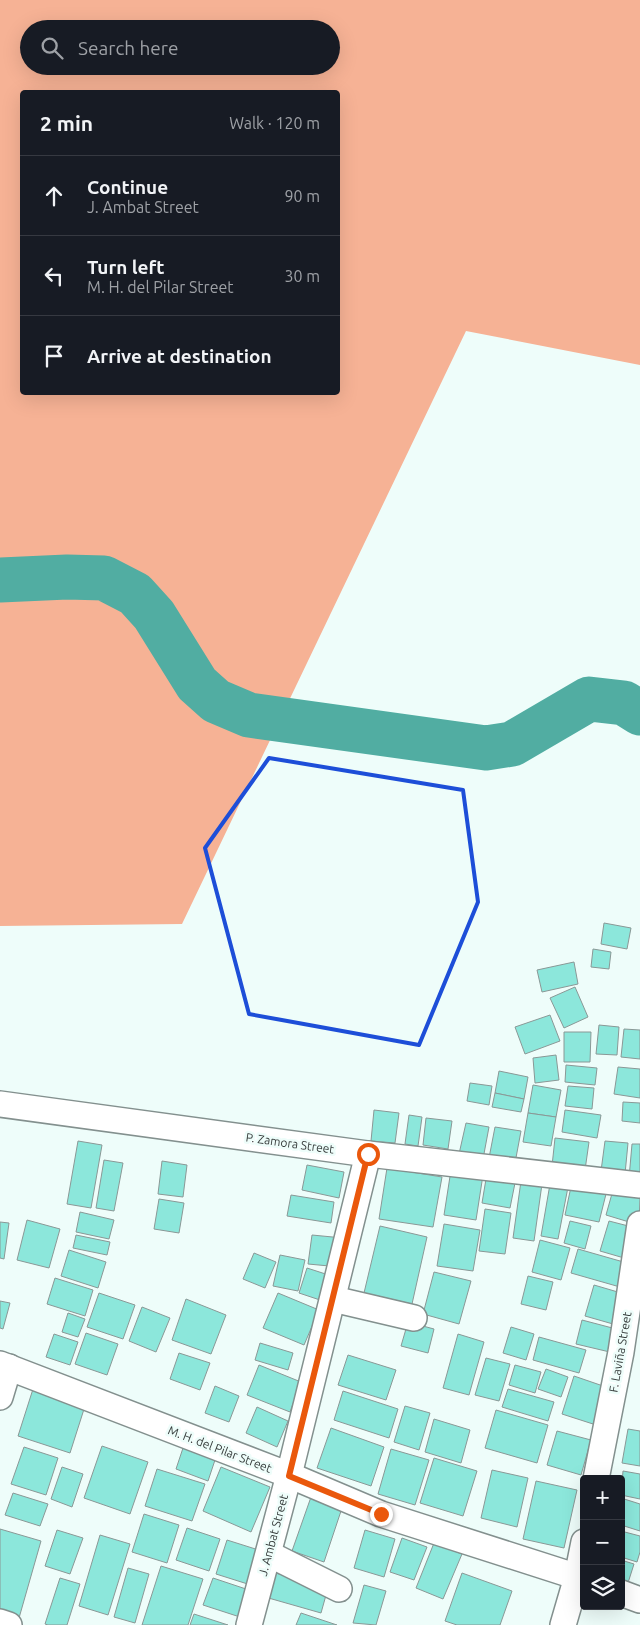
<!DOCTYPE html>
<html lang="en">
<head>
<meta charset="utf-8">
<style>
	body { margin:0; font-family:Ubuntu,sans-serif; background:#242831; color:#f1f3f6 }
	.controls { position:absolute; right:15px; bottom:15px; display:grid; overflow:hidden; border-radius:5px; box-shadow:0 5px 20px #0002 }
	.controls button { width:45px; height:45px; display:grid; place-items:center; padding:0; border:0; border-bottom:1px solid #363941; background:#171b24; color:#f1f3f6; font:25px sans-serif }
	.stop { position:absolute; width:15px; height:15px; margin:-11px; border:4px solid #ea580c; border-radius:50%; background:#fff }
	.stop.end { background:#ea580c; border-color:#fff; box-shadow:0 1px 5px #0008 }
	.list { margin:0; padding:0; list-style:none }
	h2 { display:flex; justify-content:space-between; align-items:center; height:65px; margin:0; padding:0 20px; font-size:21px }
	h2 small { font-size:16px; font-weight:400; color:#9ea1a6 }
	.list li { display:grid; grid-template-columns:32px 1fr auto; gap:15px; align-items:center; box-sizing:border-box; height:80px; padding:0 20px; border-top:1px solid #363941 }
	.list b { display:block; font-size:19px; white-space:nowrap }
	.list p { margin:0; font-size:16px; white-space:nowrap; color:#9ea1a6 }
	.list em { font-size:16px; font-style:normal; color:#9ea1a6 }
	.icon { flex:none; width:28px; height:28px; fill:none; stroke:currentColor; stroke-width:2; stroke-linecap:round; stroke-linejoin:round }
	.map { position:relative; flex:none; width:640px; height:1625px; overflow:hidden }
	.search { position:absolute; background:#171b24; box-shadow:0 5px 20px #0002; left:20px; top:20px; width:320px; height:55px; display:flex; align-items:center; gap:12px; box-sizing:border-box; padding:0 18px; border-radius:28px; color:#9ea1a6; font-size:19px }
	.panel { position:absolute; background:#171b24; box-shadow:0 5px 20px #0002; left:20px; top:90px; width:320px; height:305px; border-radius:5px }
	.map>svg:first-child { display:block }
</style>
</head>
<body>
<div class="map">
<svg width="640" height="1625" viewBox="0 0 640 1625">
	<rect width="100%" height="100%" fill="#eefdfa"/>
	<path fill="#f6b295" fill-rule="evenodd" d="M0,0H640V365L466,331L182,924L0,926ZM29,29H331V66H29ZM22,92H338V392H22Z"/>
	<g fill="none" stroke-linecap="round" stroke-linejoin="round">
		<polyline stroke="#51ada2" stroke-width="45" points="0,580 67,577 104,578 135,594 154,615 197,684 216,701 249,715 486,748 512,744 589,699 624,703 640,713"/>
	</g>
	<g fill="#8ce7db" stroke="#8a9896">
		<polygon points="604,923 631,928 627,949 601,944"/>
		<polygon points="593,949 611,952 609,969 591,967"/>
		<polygon points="574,962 578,984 542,992 537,970"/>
		<polygon points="575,987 588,1017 564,1028 550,998"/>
		<polygon points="550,1015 560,1041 525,1054 515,1027"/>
		<polygon points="599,1025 619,1027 617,1055 596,1054"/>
		<polygon points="624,1029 640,1030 640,1059 621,1057"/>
		<polygon points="564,1032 591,1032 590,1062 564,1062"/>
		<polygon points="556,1055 559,1080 535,1083 533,1058"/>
		<polygon points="566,1065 597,1068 595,1085 565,1082"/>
		<polygon points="618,1067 640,1069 640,1098 614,1094"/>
		<polygon points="499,1071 528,1077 524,1099 495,1093"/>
		<polygon points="470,1083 492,1086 489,1105 467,1101"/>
		<polygon points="533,1085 561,1090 556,1117 528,1113"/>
		<polygon points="568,1086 594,1088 592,1109 565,1106"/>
		<polygon points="495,1093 524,1099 521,1112 492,1107"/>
		<polygon points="623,1102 640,1103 640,1123 622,1121"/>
		<polygon points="374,1110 399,1113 395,1143 371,1141"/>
		<polygon points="565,1110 601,1115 597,1138 562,1132"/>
		<polygon points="528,1113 556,1117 551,1146 523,1142"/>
		<polygon points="409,1115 422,1117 418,1146 405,1144"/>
		<polygon points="426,1118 452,1121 448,1149 423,1145"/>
		<polygon points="466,1123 489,1127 483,1159 459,1154"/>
		<polygon points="495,1127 521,1131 515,1163 489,1158"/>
		<polygon points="555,1138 589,1142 585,1170 552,1166"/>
		<polygon points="78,1141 102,1145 91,1208 67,1204"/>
		<polygon points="605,1141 628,1143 625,1174 601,1171"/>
		<polygon points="632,1144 640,1144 640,1179 629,1178"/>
		<polygon points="104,1160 123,1163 114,1211 96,1208"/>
		<polygon points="162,1161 187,1165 183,1197 158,1194"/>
		<polygon points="307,1165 344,1172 339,1198 302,1190"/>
		<polygon points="387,1168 442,1177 433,1227 379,1219"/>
		<polygon points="451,1170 483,1175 476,1220 444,1215"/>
		<polygon points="487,1173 516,1178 510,1208 482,1203"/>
		<polygon points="521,1181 542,1184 534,1241 513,1238"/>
		<polygon points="572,1182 607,1190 599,1222 565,1215"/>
		<polygon points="550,1184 568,1187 558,1239 541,1236"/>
		<polygon points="613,1190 640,1197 639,1225 606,1215"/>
		<polygon points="291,1195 334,1202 331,1223 287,1216"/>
		<polygon points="159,1199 184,1203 179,1233 154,1229"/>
		<polygon points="485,1209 511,1213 505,1254 479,1251"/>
		<polygon points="80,1212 114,1220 109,1239 76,1232"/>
		<polygon points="27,1220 60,1229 49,1268 17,1260"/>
		<polygon points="570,1221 591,1226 585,1249 564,1243"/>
		<polygon points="609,1221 640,1229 631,1260 600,1251"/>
		<polygon points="0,1222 9,1223 4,1259 0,1258"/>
		<polygon points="444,1224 480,1230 473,1271 437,1266"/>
		<polygon points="380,1226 427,1237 412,1304 364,1293"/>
		<polygon points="76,1235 110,1242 107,1255 73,1248"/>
		<polygon points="312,1235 343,1238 340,1267 308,1264"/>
		<polygon points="540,1240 570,1248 561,1280 532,1272"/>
		<polygon points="578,1249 634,1265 627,1289 571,1273"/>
		<polygon points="69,1250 106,1262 98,1288 61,1276"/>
		<polygon points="254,1253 276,1262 265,1288 243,1279"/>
		<polygon points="280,1255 305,1260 298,1291 273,1286"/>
		<polygon points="307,1268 338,1278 329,1303 299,1293"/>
		<polygon points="434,1272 471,1281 459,1324 423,1314"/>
		<polygon points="528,1276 553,1282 546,1310 521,1304"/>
		<polygon points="55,1278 93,1290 85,1316 47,1304"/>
		<polygon points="594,1285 628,1295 620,1326 585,1316"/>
		<polygon points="99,1293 135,1305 123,1339 87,1327"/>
		<polygon points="278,1293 319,1310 304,1345 263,1328"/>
		<polygon points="186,1299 226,1315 211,1354 172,1340"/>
		<polygon points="0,1301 10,1303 3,1329 0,1328"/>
		<polygon points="142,1307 170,1318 156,1352 129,1341"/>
		<polygon points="68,1313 85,1319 78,1337 62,1332"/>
		<polygon points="582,1320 620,1330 614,1353 576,1344"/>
		<polygon points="408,1322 434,1329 428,1353 401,1346"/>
		<polygon points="511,1327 534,1334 526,1360 503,1353"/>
		<polygon points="86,1333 118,1344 107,1375 75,1364"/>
		<polygon points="54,1334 78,1342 70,1365 46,1357"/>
		<polygon points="458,1334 484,1342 469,1395 443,1388"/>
		<polygon points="539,1337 586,1350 579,1373 533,1360"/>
		<polygon points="260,1343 293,1353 288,1370 255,1360"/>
		<polygon points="179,1353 210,1363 200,1390 170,1379"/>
		<polygon points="348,1355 396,1370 386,1400 338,1385"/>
		<polygon points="486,1358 510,1364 499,1401 475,1395"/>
		<polygon points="259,1365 301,1382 290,1412 247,1395"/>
		<polygon points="515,1365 541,1372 535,1393 509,1385"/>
		<polygon points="546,1369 568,1377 561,1397 538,1389"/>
		<polygon points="574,1376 606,1387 593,1424 562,1414"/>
		<polygon points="215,1386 239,1396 229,1422 205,1413"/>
		<polygon points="33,1389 85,1406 70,1453 18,1436"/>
		<polygon points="508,1389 554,1402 548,1421 502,1407"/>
		<polygon points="343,1391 398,1409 389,1438 334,1420"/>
		<polygon points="405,1406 430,1413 419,1450 394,1442"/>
		<polygon points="257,1407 288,1421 277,1447 246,1433"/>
		<polygon points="496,1410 548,1425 537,1463 485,1448"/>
		<polygon points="434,1419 470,1430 461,1463 425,1452"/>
		<polygon points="331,1428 384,1447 371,1486 317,1468"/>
		<polygon points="628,1429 640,1431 640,1466 622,1463"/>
		<polygon points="557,1431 591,1440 581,1475 547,1465"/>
		<polygon points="185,1442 217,1454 208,1481 176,1469"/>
		<polygon points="102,1446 148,1462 130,1514 84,1498"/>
		<polygon points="24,1447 58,1458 46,1495 11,1484"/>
		<polygon points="391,1449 429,1460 415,1505 378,1494"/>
		<polygon points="434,1458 477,1471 463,1516 420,1503"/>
		<polygon points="62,1467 83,1474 72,1507 51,1499"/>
		<polygon points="221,1467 270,1487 251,1532 203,1511"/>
		<polygon points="157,1469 205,1484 192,1521 145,1506"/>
		<polygon points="492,1470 528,1478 517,1527 481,1518"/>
		<polygon points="623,1471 640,1474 640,1499 621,1495"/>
		<polygon points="536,1481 577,1490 564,1548 523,1539"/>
		<polygon points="13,1493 48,1504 40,1526 5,1515"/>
		<polygon points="311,1497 342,1508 324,1562 292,1551"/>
		<polygon points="621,1498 640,1504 640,1531 621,1525"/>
		<polygon points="144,1514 179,1525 167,1563 132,1552"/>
		<polygon points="187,1528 220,1539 209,1571 176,1560"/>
		<polygon points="0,1529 41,1541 19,1618 0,1612"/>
		<polygon points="57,1530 83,1538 70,1574 45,1566"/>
		<polygon points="365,1530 395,1539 384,1577 354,1568"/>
		<polygon points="621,1531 640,1536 640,1552 637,1562 621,1557"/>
		<polygon points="100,1535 130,1544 108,1615 79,1606"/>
		<polygon points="402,1538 427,1547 414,1580 390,1572"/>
		<polygon points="227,1540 265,1552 254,1586 216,1574"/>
		<polygon points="434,1543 462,1554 443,1599 416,1588"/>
		<polygon points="621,1560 634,1564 627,1586 621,1584"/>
		<polygon points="161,1566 203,1579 188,1625 142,1625"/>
		<polygon points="128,1568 149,1574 135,1623 114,1617"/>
		<polygon points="272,1572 328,1588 321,1613 265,1597"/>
		<polygon points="462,1573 512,1591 500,1625 457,1625 445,1621"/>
		<polygon points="60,1578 80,1584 67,1625 48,1625 45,1624"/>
		<polygon points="213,1578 252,1591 243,1618 203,1605"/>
		<polygon points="364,1585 386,1591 376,1625 353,1623"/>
		<polygon points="301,1613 337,1625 296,1625"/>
		<polygon points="194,1614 228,1625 190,1625"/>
	</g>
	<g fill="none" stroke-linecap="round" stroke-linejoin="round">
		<defs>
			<g id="minor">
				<polyline points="0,1104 368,1154 640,1185"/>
				<polyline points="333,1299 414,1318"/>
				<polyline points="0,1364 289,1475 381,1514 584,1579"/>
				<polyline points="0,1397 9,1367"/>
				<polyline points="596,1479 621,1352 640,1224"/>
				<polyline points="269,1554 339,1589"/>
				<polyline points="621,1593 640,1600"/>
				<polyline points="0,1622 9,1625"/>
				<polyline points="249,1625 289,1475 368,1154"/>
				<polyline points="563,1625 577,1577 584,1542"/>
			</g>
		</defs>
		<use href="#minor" stroke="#83908e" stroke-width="28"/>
		<use href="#minor" stroke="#fff" stroke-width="25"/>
	</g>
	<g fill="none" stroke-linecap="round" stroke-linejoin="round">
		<polyline stroke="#ea580c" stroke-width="6" points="368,1154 289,1476 381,1514"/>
	</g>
	<path fill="none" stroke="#1d4ed8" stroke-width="4" stroke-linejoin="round" d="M269,758L463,790L478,902L419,1045L249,1014L205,848Z"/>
	<g text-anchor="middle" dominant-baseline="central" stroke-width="5" stroke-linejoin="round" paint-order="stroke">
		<g font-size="12" fill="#373d3c" stroke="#eefdfa">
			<text transform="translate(290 1143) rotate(8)">P. Zamora Street</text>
			<text transform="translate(620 1352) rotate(-80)">F. Laviña Street</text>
			<text transform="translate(220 1449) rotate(21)">M. H. del Pilar Street</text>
			<text transform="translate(273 1535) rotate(-75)">J. Ambat Street</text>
		</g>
	</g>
</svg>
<div class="controls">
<button>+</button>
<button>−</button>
<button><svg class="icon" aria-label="layers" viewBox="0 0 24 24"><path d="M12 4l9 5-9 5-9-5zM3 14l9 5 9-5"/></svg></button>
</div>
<div class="stop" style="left:368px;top:1154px"></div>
<div class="stop end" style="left:381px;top:1514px"></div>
<div class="search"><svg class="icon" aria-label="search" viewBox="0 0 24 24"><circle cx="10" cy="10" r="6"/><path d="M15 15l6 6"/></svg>Search here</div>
<section class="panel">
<h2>2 min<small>Walk · 120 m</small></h2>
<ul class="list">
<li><svg class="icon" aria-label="ahead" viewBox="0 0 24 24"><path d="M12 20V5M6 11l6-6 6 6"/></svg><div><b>Continue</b><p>J. Ambat Street</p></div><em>90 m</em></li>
<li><svg class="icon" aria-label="left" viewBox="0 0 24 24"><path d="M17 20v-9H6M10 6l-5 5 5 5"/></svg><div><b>Turn left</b><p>M. H. del Pilar Street</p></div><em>30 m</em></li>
<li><svg class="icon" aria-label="arrive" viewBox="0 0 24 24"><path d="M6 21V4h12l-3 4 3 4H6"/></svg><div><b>Arrive at destination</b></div></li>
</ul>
</section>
</div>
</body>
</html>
